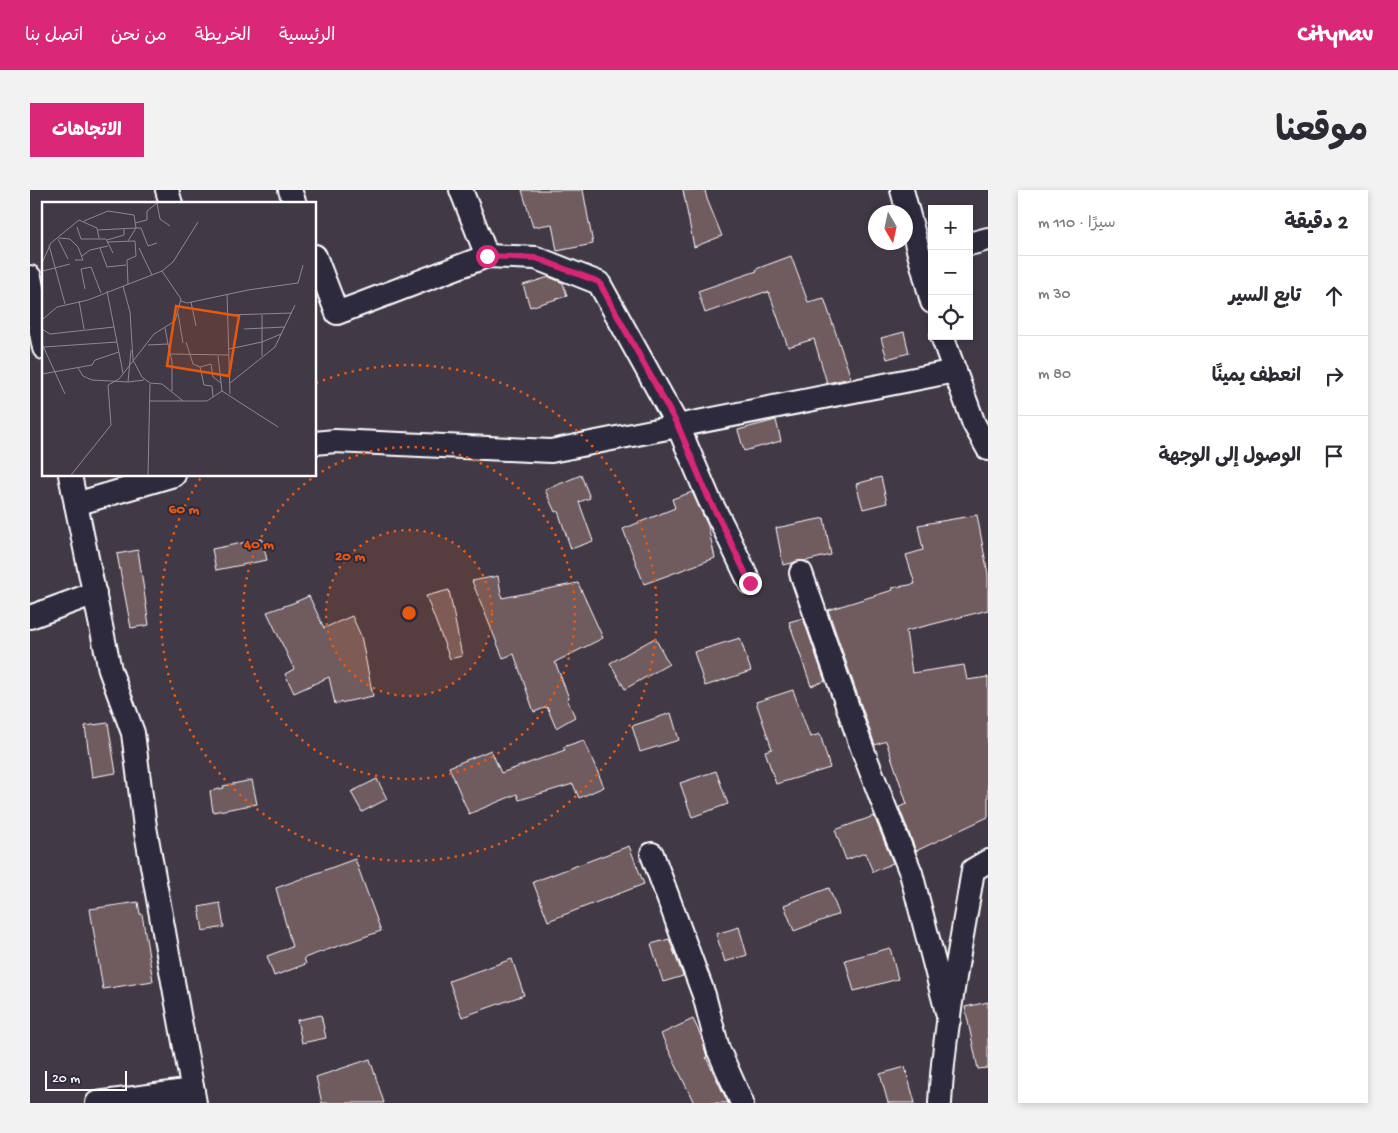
<!DOCTYPE html>
<html lang="ar">
<head>
<meta charset="utf-8">
<style>
	body { margin:0; font-family:"Gochi Hand","Playpen Sans Arabic",sans-serif; background:#f2f2f3; color:#2b2b33; direction:rtl }
	.controls { position:absolute; right:15px; top:15px; display:grid; overflow:hidden; border-radius:0px; box-shadow:0 2px 8px #0003 }
	.controls button { width:45px; height:45px; display:grid; place-items:center; padding:0; border:0; border-bottom:1px solid #e1e1e2; background:#fff; color:#2b2b33; font:25px sans-serif }
	.compass { position:absolute; left:838px; top:15px; width:45px; height:45px; border-radius:50%; background:#fff; box-shadow:0 2px 8px #0003; rotate:171deg }
	.scale { position:absolute; left:15px; bottom:12px; width:82px; box-sizing:border-box; padding-left:5px; border:2px solid #fff; border-top:0; font-size:14px; line-height:18px; white-space:nowrap; color:#fff; -webkit-text-stroke:4px #2f2a3d; paint-order:stroke }
	.stop { position:absolute; width:15px; height:15px; margin:-11px; border:4px solid #db2777; border-radius:50%; background:#fff }
	.stop.end { background:#db2777; border-color:#fff; box-shadow:0 1px 5px #0008 }
	.list { margin:0; padding:0; list-style:none }
	h2 { display:flex; justify-content:space-between; align-items:center; height:65px; margin:0; padding:0 20px; font-size:21px }
	h2 small { font-size:16px; font-weight:400; color:#7c7c81 }
	.list li { display:grid; grid-template-columns:32px 1fr auto; gap:15px; align-items:center; box-sizing:border-box; height:80px; padding:0 20px; border-top:1px solid #e1e1e2 }
	.list b { display:block; font-size:19px; white-space:nowrap }
	.list em { font-size:16px; font-style:normal; color:#7c7c81 }
	.icon { flex:none; width:28px; height:28px; fill:none; stroke:currentColor; stroke-width:2; stroke-linecap:round; stroke-linejoin:round }
	.map { position:relative; flex:none; width:958px; height:913px; overflow:hidden; direction:ltr; border-radius:0px }
	header { display:flex; align-items:center; gap:30px; box-sizing:border-box; height:70px; padding:0 25px; background:#db2777; color:#fff }
	header strong { font-size:24px }
	nav { display:flex; gap:28px; margin-inline-start:auto; font-size:18px }
	.intro { display:flex; align-items:center; justify-content:space-between; box-sizing:border-box; height:120px; padding:0 30px }
	h1 { margin:0; font-size:35px }
	.button { padding:12px 22px; border-radius:0px; background:#db2777; color:#fff; font-size:18px; font-weight:700 }
	main { display:flex; gap:30px; padding:0 30px }
	aside { flex:1; background:#fff; border-radius:0px; box-shadow:0 2px 8px #0003 }
	.map>svg:first-child { display:block }
</style>
</head>
<body>
<header>
<strong>Citynav</strong>
<nav><a>الرئيسية</a><a>الخريطة</a><a>من نحن</a><a>اتصل بنا</a></nav>
</header>
<div class="intro"><h1>موقعنا</h1><a class="button">الاتجاهات</a></div>
<main>
<aside>
<h2>2 دقيقة<small>سيرًا · 110 m</small></h2>
<ul class="list">
<li><svg class="icon" aria-label="ahead" viewBox="0 0 24 24"><path d="M12 20V5M6 11l6-6 6 6"/></svg><div><b>تابع السير</b></div><em>30 m</em></li>
<li><svg class="icon" aria-label="right" viewBox="0 0 24 24"><path d="M7 20v-9h11M14 6l5 5-5 5"/></svg><div><b>انعطف يمينًا</b></div><em>80 m</em></li>
<li><svg class="icon" aria-label="arrive" viewBox="0 0 24 24"><path d="M6 21V4h12l-3 4 3 4H6"/></svg><div><b>الوصول إلى الوجهة</b></div></li>
</ul>
</aside>
<div class="map">
<svg width="958" height="913" viewBox="0 0 958 913">
	<rect width="100%" height="100%" fill="#423947"/>
	<filter id="ink" filterUnits="userSpaceOnUse"><feTurbulence type="fractalNoise" baseFrequency=".02" numOctaves="2"/><feDisplacementMap in="SourceGraphic" scale="10" xChannelSelector="R" yChannelSelector="G"/><feConvolveMatrix kernelMatrix="1 2 1 2 8 2 1 2 1" color-interpolation-filters="sRGB"/></filter>
	<g filter="url(#ink)">
		<g fill="#705b5e" stroke="#fff">
			<polygon points="492,0 553,0 563,54 527,61 522,34 503,37"/>
			<polygon points="653,0 675,0 677,9 692,46 664,57"/>
			<polygon points="761,66 778,112 794,108 821,188 797,193 784,149 758,157 739,102 735,103 735,102 675,123 668,101 727,81 726,79"/>
			<polygon points="519,87 533,93 537,106 500,117 493,95"/>
			<polygon points="874,142 879,163 857,169 851,148"/>
			<polygon points="746,230 751,251 714,261 708,240"/>
			<polygon points="551,285 560,308 549,312 563,351 541,359 528,321 525,322 515,300"/>
			<polygon points="851,287 857,313 833,319 826,294"/>
			<polygon points="662,302 678,336 685,368 614,394 593,339 645,318 642,309"/>
			<polygon points="947,325 958,384 958,420 876,441 882,483 934,475 937,490 958,487 958,627 886,661 869,617 877,614 856,551 845,555 798,420 863,400 862,398 885,394 876,365 893,360 888,335"/>
			<polygon points="794,328 801,365 775,371 767,371 762,373 753,375 746,338"/>
			<polygon points="232,349 237,370 186,380 182,359"/>
			<polygon points="108,360 119,435 101,438 87,364"/>
			<polygon points="468,386 472,408 548,393 573,448 525,472 539,508 537,509 545,527 526,538 517,517 504,522 484,464 473,468 442,391"/>
			<polygon points="419,400 432,466 420,469 396,406"/>
			<polygon points="279,406 294,438 322,426 331,446 343,506 305,514 299,487 264,503 255,484 264,479 237,422 263,413"/>
			<polygon points="773,428 795,491 781,496 759,432"/>
			<polygon points="625,448 639,474 595,499 580,473"/>
			<polygon points="710,448 721,481 675,496 664,462"/>
			<polygon points="763,500 780,547 790,544 800,578 746,594 735,561 742,559 726,512"/>
			<polygon points="641,523 649,550 610,562 602,536"/>
			<polygon points="78,533 86,583 62,587 55,536"/>
			<polygon points="554,550 574,597 549,608 543,594 489,610 487,604 439,624 419,577 461,560 471,583 535,560 533,557"/>
			<polygon points="686,581 698,614 662,627 650,593"/>
			<polygon points="347,589 357,609 332,622 321,602"/>
			<polygon points="222,590 227,614 183,622 180,601 194,598 193,596"/>
			<polygon points="844,626 863,673 843,682 835,663 816,670 805,640"/>
			<polygon points="599,656 614,694 518,731 503,692"/>
			<polygon points="325,669 351,741 274,768 276,774 244,786 237,766 262,757 246,698"/>
			<polygon points="799,698 809,724 764,741 754,715"/>
			<polygon points="108,712 110,724 112,724 123,791 73,799 60,719"/>
			<polygon points="190,713 194,737 173,741 169,717"/>
			<polygon points="709,737 717,765 695,772 686,744"/>
			<polygon points="639,749 653,786 633,792 621,754"/>
			<polygon points="860,758 868,789 824,801 815,770"/>
			<polygon points="482,769 494,805 432,827 419,791"/>
			<polygon points="958,812 958,878 948,879 935,817"/>
			<polygon points="291,825 296,848 272,853 267,830"/>
			<polygon points="663,829 671,846 677,867 676,867 698,913 664,913 631,844"/>
			<polygon points="340,869 354,913 292,913 286,887"/>
			<polygon points="875,877 885,913 858,913 850,884"/>
		</g>
		<g fill="none" stroke-linecap="round" stroke-linejoin="round">
			<defs>
				<g id="minor">
					<polyline points="137,0 141,14"/>
					<polyline points="260,0 265,14"/>
					<polyline points="431,0 457,66"/>
					<polyline points="872,0 902,112"/>
					<polyline points="939,54 958,49"/>
					<polyline points="285,66 307,123 457,66 506,68 569,93 648,236 679,309 693,336 720,393"/>
					<polyline points="0,87 14,158"/>
					<polyline points="912,146 944,234 958,259"/>
					<polyline points="285,253 305,251 521,261 925,181"/>
					<polyline points="40,285 80,480 103,543 115,637 165,913"/>
					<polyline points="46,314 144,285"/>
					<polyline points="771,383 832,558 855,618 881,683 919,830"/>
					<polyline points="0,427 65,403"/>
					<polyline points="622,664 674,805 688,859 712,913"/>
					<polyline points="67,913 163,900"/>
					<path d="M910,913C914,835 931,757 943,680L958,671"/>
				</g>
			</defs>
			<use href="#minor" stroke="#fff" stroke-width="26"/>
			<use href="#minor" stroke="#2f2a3d" stroke-width="22"/>
		</g>
	</g>
	<g fill="none" stroke-linecap="round" stroke-linejoin="round" filter="url(#ink)">
		<polyline stroke="#db2777" stroke-width="6" points="457,66 506,68 569,92 648,236 679,309 693,336 720,393"/>
	</g>
	<circle cx="379" cy="423" r="83" fill="#e8590c" fill-opacity=".12"/>
	<g fill="none" stroke="#e8590c" stroke-width="2.5" stroke-dasharray="2.5 5">
		<circle cx="379" cy="423" r="83"/>
		<circle cx="379" cy="423" r="166"/>
		<path d="M286 193A248 248 0 1 1 172 286"/>
	</g>
	<g transform="translate(12 12)">
		<rect width="274" height="274" fill="#423947"/>
		<path fill="none" stroke="#8e8891" stroke-width="1" d="M115,1L118,17L128,24M42,19L66,9L92,13L94,26H99L106,44L115,41M93,21L105,18V9L115,1M35,25L39,37H64L71,51M56,28L94,26M17,36L28,37L36,45L41,58H33M16,37L26,57M65,38L82,33V27M86,39L94,26M65,40L93,39L94,54L85,58L86,82M7,43L23,102M58,46L65,65L84,63M97,46L110,73M40,54L48,48L66,44M0,61L9,41L37,18L55,26L57,36M1,69L28,62M81,84L88,110L91,158L100,175L108,181L120,182L141,199M43,87L39,67L49,65L59,91M65,89L81,171M185,92L188,192M37,99L42,127M139,99L145,101L206,88L256,81L261,63M149,100L154,124M136,111L141,141M186,113L250,111M220,113V154M0,118L15,105L46,98L120,69L131,60L156,20M0,127L8,132L72,125M202,127L243,125M144,140L151,162L158,165L169,162L171,175L179,181M0,142L23,192M126,142L130,160V189M106,143L126,142L123,126M2,145L75,140M187,147L220,140L239,132M89,148L86,180L102,178M129,152L187,153M176,154L180,189M158,165L162,183L170,184L171,195M36,166L41,174L50,178L86,180M0,172L50,163L53,158L77,150M188,181L233,145L253,103M108,199H165L180,189L236,225M29,273L69,223L66,183L77,177L112,132L133,119L139,97L120,69M106,273L108,182"/>
		<path fill="#e8590c" fill-opacity="0.15" stroke="#e8590c" stroke-width="2.5" d="M134,104L197,114L187,174L125,164Z"/>
		<rect width="274" height="274" fill="none" stroke="#fff" stroke-width="2.5"/>
	</g>
	<circle cx="379" cy="423" r="8" fill="#e8590c" stroke="#2f2a3d" stroke-width="2.5"/>
	<g font-size="15" text-anchor="middle" font-weight="bold" fill="#e8590c" stroke="#2f2a3d" stroke-width="4" stroke-linejoin="round" paint-order="stroke">
		<text x="154" y="323">60 m</text>
		<text x="229" y="358">40 m</text>
		<text x="320" y="370">20 m</text>
	</g>
</svg>
<div class="controls">
<button>+</button>
<button>−</button>
<button><svg class="icon" aria-label="locate" viewBox="0 0 24 24"><circle cx="12" cy="12" r="6"/><path d="M12 2v4M12 18v4M2 12h4M18 12h4"/></svg></button>
</div>
<svg class="compass" viewBox="-18 -18 36 36"><path d="M0-13l5 13h-10z" fill="#e53935"/><path d="M0 13l5-13h-10z" fill="#7c7c81"/></svg>
<div class="scale">20 m</div>
<div class="stop" style="left:457px;top:66px"></div>
<div class="stop end" style="left:720px;top:393px"></div>
</div>
</main>
</body>
</html>
